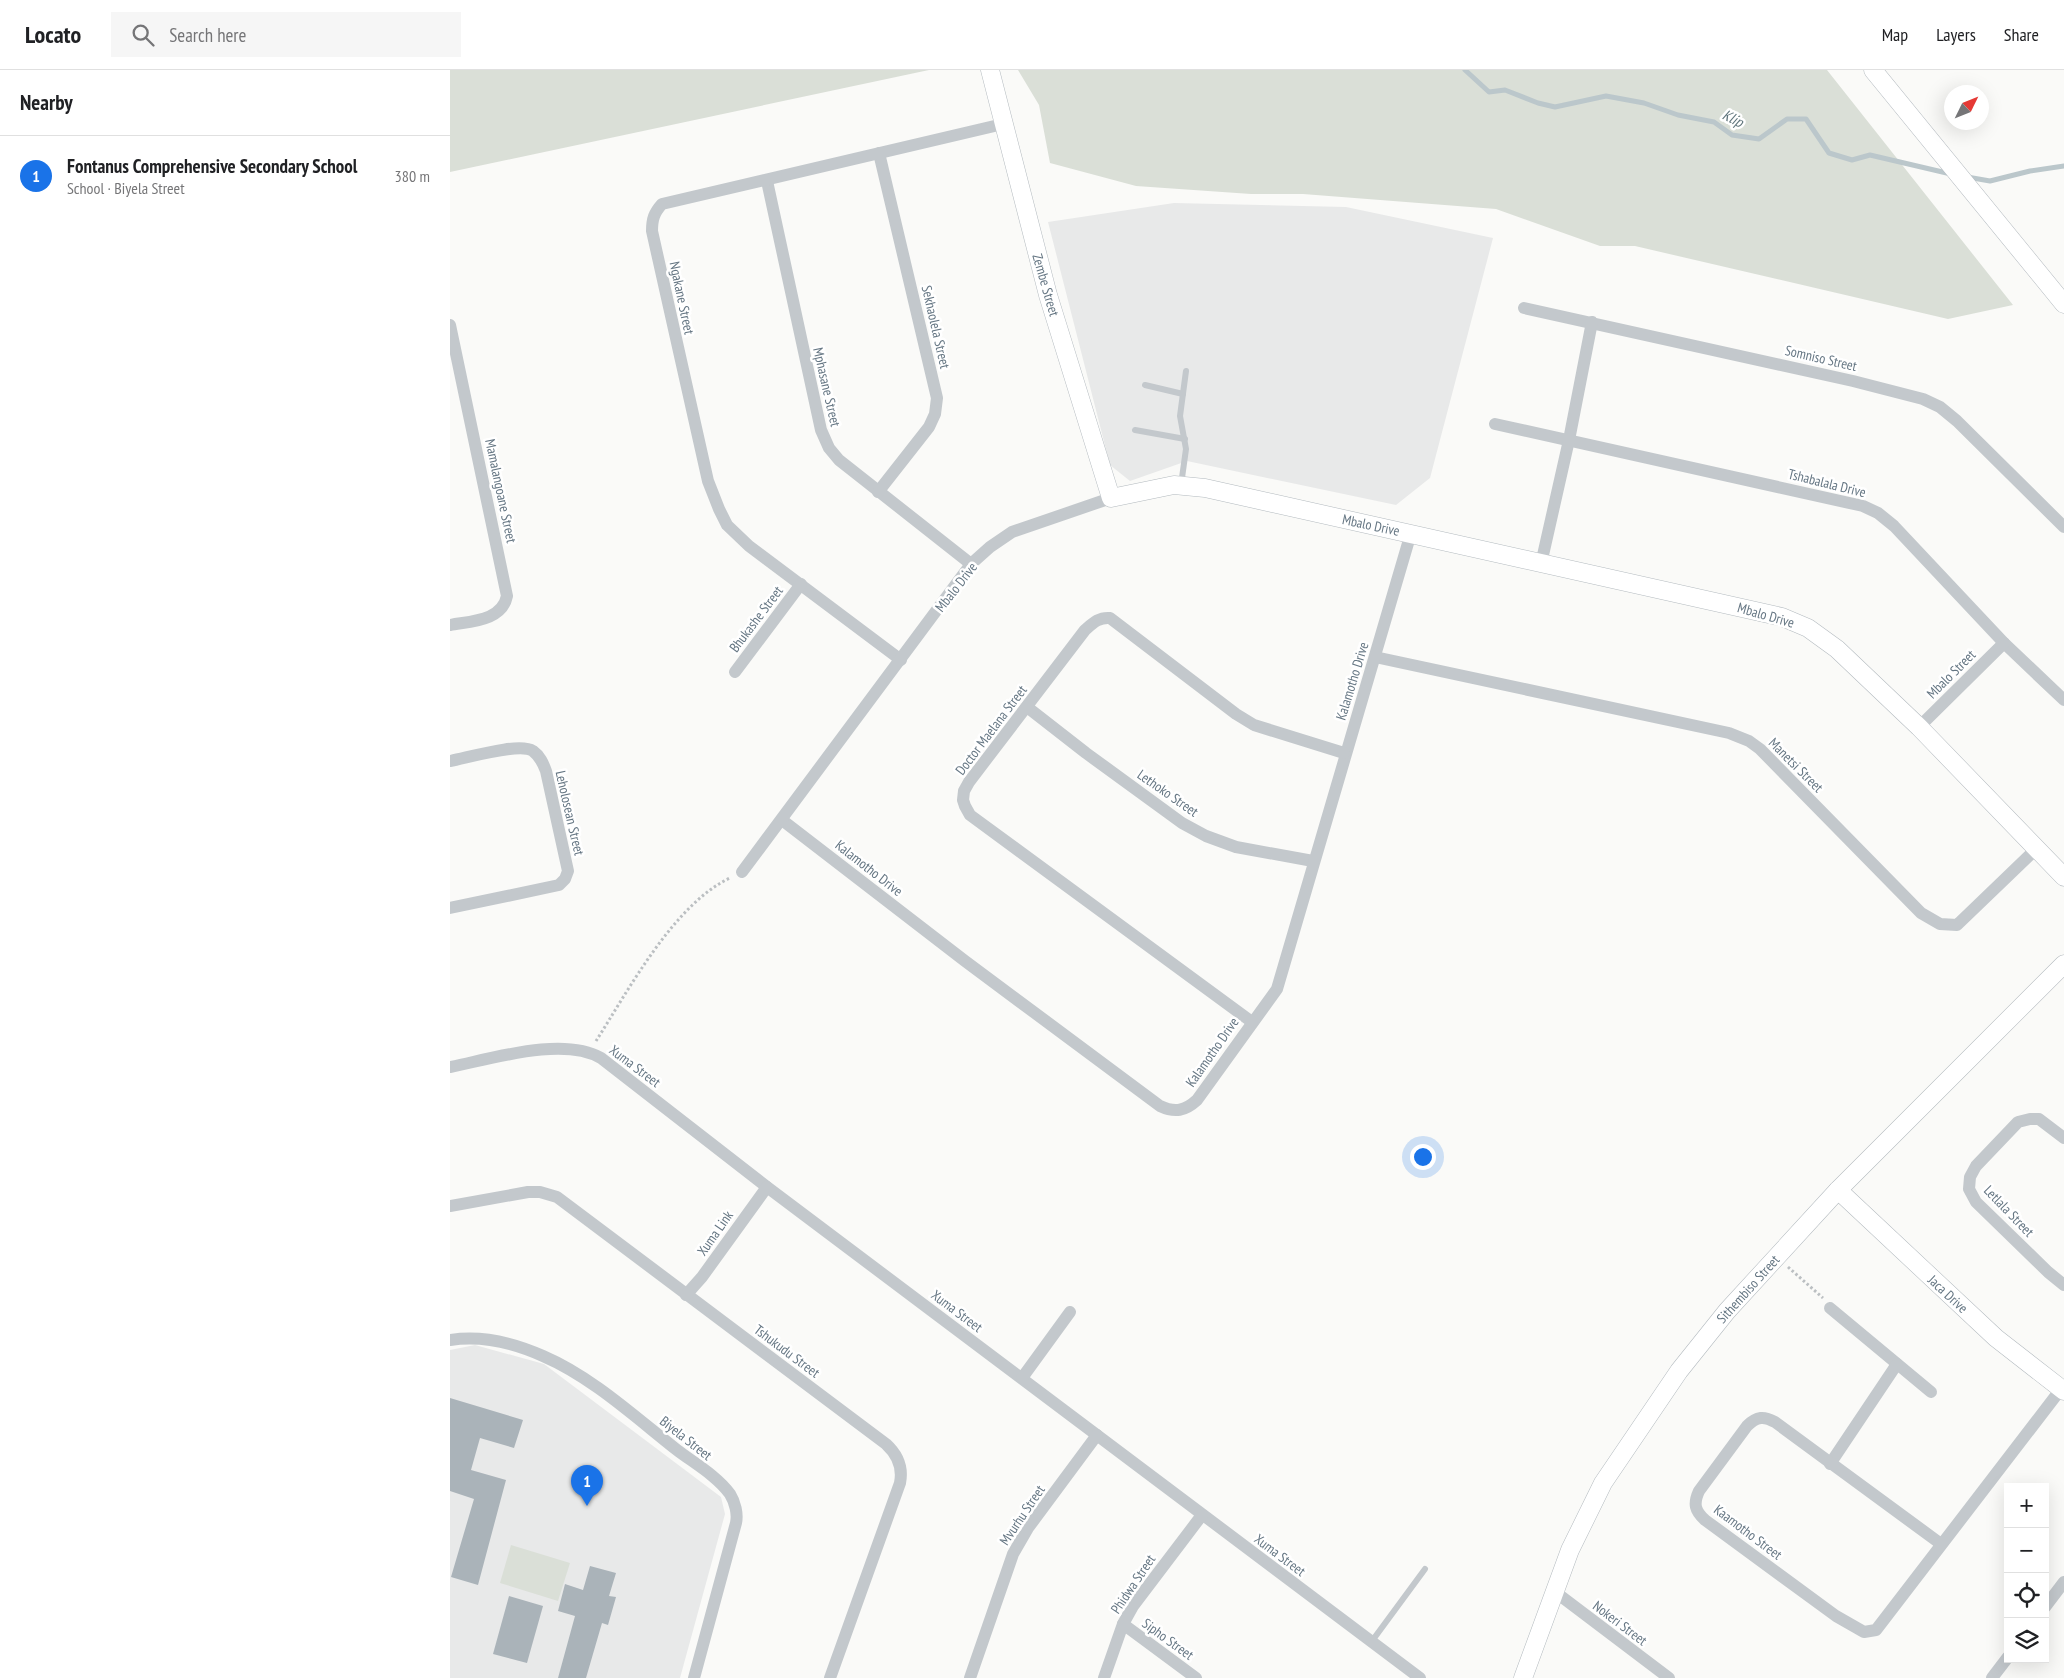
<!DOCTYPE html>
<html lang="en">
<head>
<meta charset="utf-8">
<style>
	body { margin:0; font-family:"PT Sans Narrow",sans-serif; background:#f6f6f6; color:#202124 }
	.controls { position:absolute; right:15px; bottom:15px; display:grid; overflow:hidden; border-radius:0px; box-shadow:0 5px 20px #0002 }
	.controls button { width:45px; height:45px; display:grid; place-items:center; padding:0; border:0; border-bottom:1px solid #e0e0e0; background:#fff; color:#202124; font:25px sans-serif }
	.compass { position:absolute; left:1494px; top:15px; width:45px; height:45px; border-radius:50%; background:#fff; box-shadow:0 5px 20px #0002; rotate:47deg }
	.you { position:absolute; left:972px; top:1086px; width:18px; height:18px; margin:-12px; border:4px solid #fff; border-radius:50%; background:#1a73e8; box-shadow:0 0 0 8px #1a73e833 }
	.badge { display:grid; place-items:center; width:32px; height:32px; border-radius:50%; background:#1a73e8; color:#fff; font-size:16px; font-weight:700 }
	.pin { position:absolute; translate:-50% -41px; filter:drop-shadow(0 1px 2px #0008) }
	.pin::after { content:''; position:absolute; top:26px; width:18px; height:15px; background:inherit; clip-path:polygon(0 0,100% 0,50% 100%) }
	.list { margin:0; padding:0; list-style:none }
	h2 { display:flex; justify-content:space-between; align-items:center; height:65px; margin:0; padding:0 20px; font-size:21px }
	h2 small { font-size:16px; font-weight:400; color:#757577 }
	.list li { display:grid; grid-template-columns:32px 1fr auto; gap:15px; align-items:center; box-sizing:border-box; height:80px; padding:0 20px; border-top:1px solid #e0e0e0 }
	.list b { display:block; font-size:19px; white-space:nowrap }
	.list p { margin:0; font-size:16px; white-space:nowrap; color:#757577 }
	.list em { font-size:16px; font-style:normal; color:#757577 }
	.icon { flex:none; width:28px; height:28px; fill:none; stroke:currentColor; stroke-width:2; stroke-linecap:round; stroke-linejoin:round }
	.map { position:relative; flex:none; width:1614px; height:1608px; overflow:hidden }
	header { display:flex; align-items:center; gap:30px; box-sizing:border-box; height:70px; padding:0 25px; background:#fff; border-bottom:1px solid #e0e0e0 }
	header strong { font-size:24px }
	nav { display:flex; gap:28px; margin-inline-start:auto; font-size:18px }
	.search { width:350px; height:45px; background:#f6f6f6; display:flex; align-items:center; gap:12px; box-sizing:border-box; padding:0 18px; border-radius:0px; color:#757577; font-size:19px }
	main { display:flex }
	aside { flex:1; background:#fff }
	.map>svg:first-child { display:block }
</style>
</head>
<body>
<header>
<strong>Locato</strong>
<div class="search"><svg class="icon" aria-label="search" viewBox="0 0 24 24"><circle cx="10" cy="10" r="6"/><path d="M15 15l6 6"/></svg>Search here</div>
<nav><a>Map</a><a>Layers</a><a>Share</a></nav>
</header>
<main>
<aside>
<h2>Nearby<small></small></h2>
<ul class="list">
<li><span class="badge">1</span><div><b>Fontanus Comprehensive Secondary School</b><p>School · Biyela Street</p></div><em>380 m</em></li>
</ul>
</aside>
<div class="map">
<svg width="1614" height="1608" viewBox="0 0 1614 1608">
	<rect width="100%" height="100%" fill="#fafaf8"/>
	<g fill="#e8e9e9">
		<polygon points="724,133 896,137 1043,168 980,408 946,435 737,391 680,411 660,395 598,152"/>
		<polygon points="25,1275 94,1294 271,1427 275,1444 230,1608 0,1608 0,1280"/>
	</g>
	<g fill="#dadfd7">
		<polygon points="0,0 479,0 0,102"/>
		<polygon points="568,0 1377,0 1563,235 1498,249 1185,176 1150,176 1046,139 853,124 801,124 686,116 600,93 589,35"/>
		<polygon points="61,1475 120,1493 108,1531 50,1513"/>
	</g>
	<g fill="none" stroke-linecap="round" stroke-linejoin="round">
		<g stroke="#bbc7cb" stroke-width="5">
			<polyline points="1015,0 1039,22 1055,20 1088,33 1105,37 1156,26 1194,33 1228,45 1264,52 1282,65 1309,69 1337,49 1356,49 1379,83 1402,90 1420,85 1501,104"/>
			<polyline points="1517,107 1540,111 1580,101 1614,96"/>
		</g>
	</g>
	<g fill="#aab3b9">
		<polygon points="0,1328 73,1350 64,1378 30,1368 21,1400 56,1410 28,1515 1,1507 24,1429 0,1421"/>
		<polygon points="140,1496 166,1503 159,1526 166,1527 158,1555 152,1553 136,1608 108,1608 125,1546 108,1541 115,1514 133,1520"/>
		<polygon points="59,1526 93,1536 77,1593 43,1584"/>
	</g>
	<g fill="none" stroke-linecap="round" stroke-linejoin="round">
		<defs>
			<g id="secondary">
				<polyline points="540,0 598,225 661,428 724,415 755,418 1332,547 1358,558 1387,579 1469,657 1614,807"/>
				<polyline points="1423,0 1614,234"/>
				<polyline points="1388,1120 1546,1268 1614,1321"/>
				<polyline points="1073,1608 1120,1480 1153,1413 1229,1301 1277,1241 1388,1120 1614,894"/>
			</g>
		</defs>
		<use href="#secondary" stroke="#b3babf" stroke-width="19"/>
		<g stroke="#bbbfc2" stroke-width="3" stroke-dasharray="2.5 2.5" stroke-linecap="butt">
			<path d="M146,971C178,921 224,834 280,808"/>
			<polyline points="1338,1197 1373,1228"/>
		</g>
		<g stroke="#c3c8cc" stroke-width="6">
			<polyline points="695,315 733,324"/>
			<polyline points="685,360 735,369"/>
			<polyline points="731,415 736,379 730,346 736,301"/>
			<polyline points="922,1571 975,1499"/>
		</g>
		<g stroke="#c3c8cc" stroke-width="12">
			<polyline points="317,111 371,360 379,378 389,390 521,494"/>
			<polyline points="1074,238 1403,311 1473,329 1490,337 1507,351 1614,457"/>
			<path d="M0,255L57,526C52,551 21,551 0,555"/>
			<polyline points="1045,354 1413,436 1428,443 1444,456 1554,573 1614,630"/>
			<polyline points="428,422 479,357 485,344 487,328 429,83"/>
			<polyline points="1091,494 1119,370 1142,252"/>
			<polyline points="925,587 1279,663 1299,671 1310,679 1471,843 1490,854 1507,855 1587,778"/>
			<path d="M451,590L299,476L277,455L269,439L258,411L202,161C202,149 204,143 212,134L553,54"/>
			<polyline points="285,602 351,514"/>
			<polyline points="577,637 636,683 732,753 756,766 786,777 863,791"/>
			<polyline points="1469,657 1554,573"/>
			<path d="M0,691C17,688 69,672 83,681C90,686 93,693 96,701L118,801L115,809L109,815L0,838"/>
			<path d="M332,750L515,891L710,1036C725,1043 735,1041 747,1030L827,919L961,463"/>
			<polyline points="292,802 521,494 540,477 562,462 661,428"/>
			<path d="M802,952L520,745L515,736L513,730L514,721L519,712L635,560C643,553 649,547 660,548L786,644L804,655L894,683"/>
			<path d="M0,997C41,989 113,966 151,988L317,1117L970,1608"/>
			<polyline points="1614,1068 1589,1049 1580,1049 1568,1052 1526,1096 1520,1107 1519,1119 1526,1132 1598,1202 1614,1215"/>
			<path d="M0,1136L78,1122H90L107,1127L436,1374C448,1385 453,1398 450,1413L380,1608"/>
			<polyline points="236,1225 252,1207 317,1117"/>
			<polyline points="1380,1238 1481,1322"/>
			<path d="M0,1270C32,1265 64,1273 93,1286C142,1307 185,1347 227,1380C244,1393 267,1406 280,1424C285,1432 288,1444 286,1453L244,1608"/>
			<polyline points="572,1308 620,1242"/>
			<polyline points="1380,1394 1447,1294"/>
			<path d="M1491,1474L1325,1352C1314,1346 1307,1346 1297,1356L1249,1421C1243,1434 1245,1441 1255,1450L1386,1546L1414,1562L1426,1560L1611,1319"/>
			<polyline points="1104,1521 1219,1608"/>
			<polyline points="1595,1537 1614,1512"/>
			<polyline points="673,1554 746,1608"/>
			<polyline points="520,1608 563,1484 578,1458 647,1365"/>
			<polyline points="654,1608 673,1554 683,1536 752,1445"/>
			<polyline points="1542,1608 1558,1587"/>
		</g>
		<use href="#secondary" stroke="#fff" stroke-width="18"/>
	</g>
	<g text-anchor="middle" dominant-baseline="central" stroke-width="5" stroke-linejoin="round" paint-order="stroke">
		<g font-size="14" fill="#657683" stroke="#fff">
			<text transform="translate(596 215) rotate(74)">Zembe Street</text>
			<text transform="translate(232 228) rotate(78)">Ngakane Street</text>
			<text transform="translate(486 257) rotate(77)">Sekhaolela Street</text>
			<text transform="translate(1371 288) rotate(13)">Somniso Street</text>
			<text transform="translate(377 317) rotate(77)">Mphasane Street</text>
			<text transform="translate(1377 413) rotate(14)">Tshabalala Drive</text>
			<text transform="translate(51 421) rotate(78)">Mamalangoane Street</text>
			<text transform="translate(921 455) rotate(12)">Mbalo Drive</text>
			<text transform="translate(506 517) rotate(-52)">Mbalo Drive</text>
			<text transform="translate(1316 545) rotate(16)">Mbalo Drive</text>
			<text transform="translate(306 549) rotate(-53)">Bhukashe Street</text>
			<text transform="translate(1501 604) rotate(-45)">Mbalo Street</text>
			<text transform="translate(902 611) rotate(-73)">Kalamotho Drive</text>
			<text transform="translate(541 660) rotate(-53)">Doctor Maelana Street</text>
			<text transform="translate(1346 695) rotate(45)">Manetsi Street</text>
			<text transform="translate(718 723) rotate(35)">Lethoko Street</text>
			<text transform="translate(120 743) rotate(77)">Leholosean Street</text>
			<text transform="translate(419 798) rotate(38)">Kalamotho Drive</text>
			<text transform="translate(762 982) rotate(-55)">Kalamotho Drive</text>
			<text transform="translate(185 996) rotate(37)">Xuma Street</text>
			<text transform="translate(1559 1141) rotate(46)">Letlala Street</text>
			<text transform="translate(265 1163) rotate(-55)">Xuma Link</text>
			<text transform="translate(1298 1219) rotate(-48)">Sithembiso Street</text>
			<text transform="translate(1498 1224) rotate(43)">Jaca Drive</text>
			<text transform="translate(507 1241) rotate(37)">Xuma Street</text>
			<text transform="translate(337 1281) rotate(37)">Tshukudu Street</text>
			<text transform="translate(236 1368) rotate(38)">Biyela Street</text>
			<text transform="translate(572 1445) rotate(-56)">Mvurhu Street</text>
			<text transform="translate(1298 1462) rotate(37)">Kaamotho Street</text>
			<text transform="translate(830 1485) rotate(37)">Xuma Street</text>
			<text transform="translate(683 1514) rotate(-56)">Phidwa Street</text>
			<text transform="translate(1170 1553) rotate(37)">Nokeri Street</text>
			<text transform="translate(718 1569) rotate(36)">Sipho Street</text>
		</g>
		<g font-size="15" font-style="italic" fill="#60757c" stroke="#fff">
			<text transform="translate(1283 48) rotate(27)">Klip</text>
		</g>
	</g>
</svg>
<div class="controls">
<button>+</button>
<button>−</button>
<button><svg class="icon" aria-label="locate" viewBox="0 0 24 24"><circle cx="12" cy="12" r="6"/><path d="M12 2v4M12 18v4M2 12h4M18 12h4"/></svg></button>
<button><svg class="icon" aria-label="layers" viewBox="0 0 24 24"><path d="M12 4l9 5-9 5-9-5zM3 14l9 5 9-5"/></svg></button>
</div>
<svg class="compass" viewBox="-18 -18 36 36"><path d="M0-13l5 13h-10z" fill="#e53935"/><path d="M0 13l5-13h-10z" fill="#757577"/></svg>
<div class="you"></div>
<div class="pin badge" style="left:137px;top:1436px">1</div>
</div>
</main>
</body>
</html>
